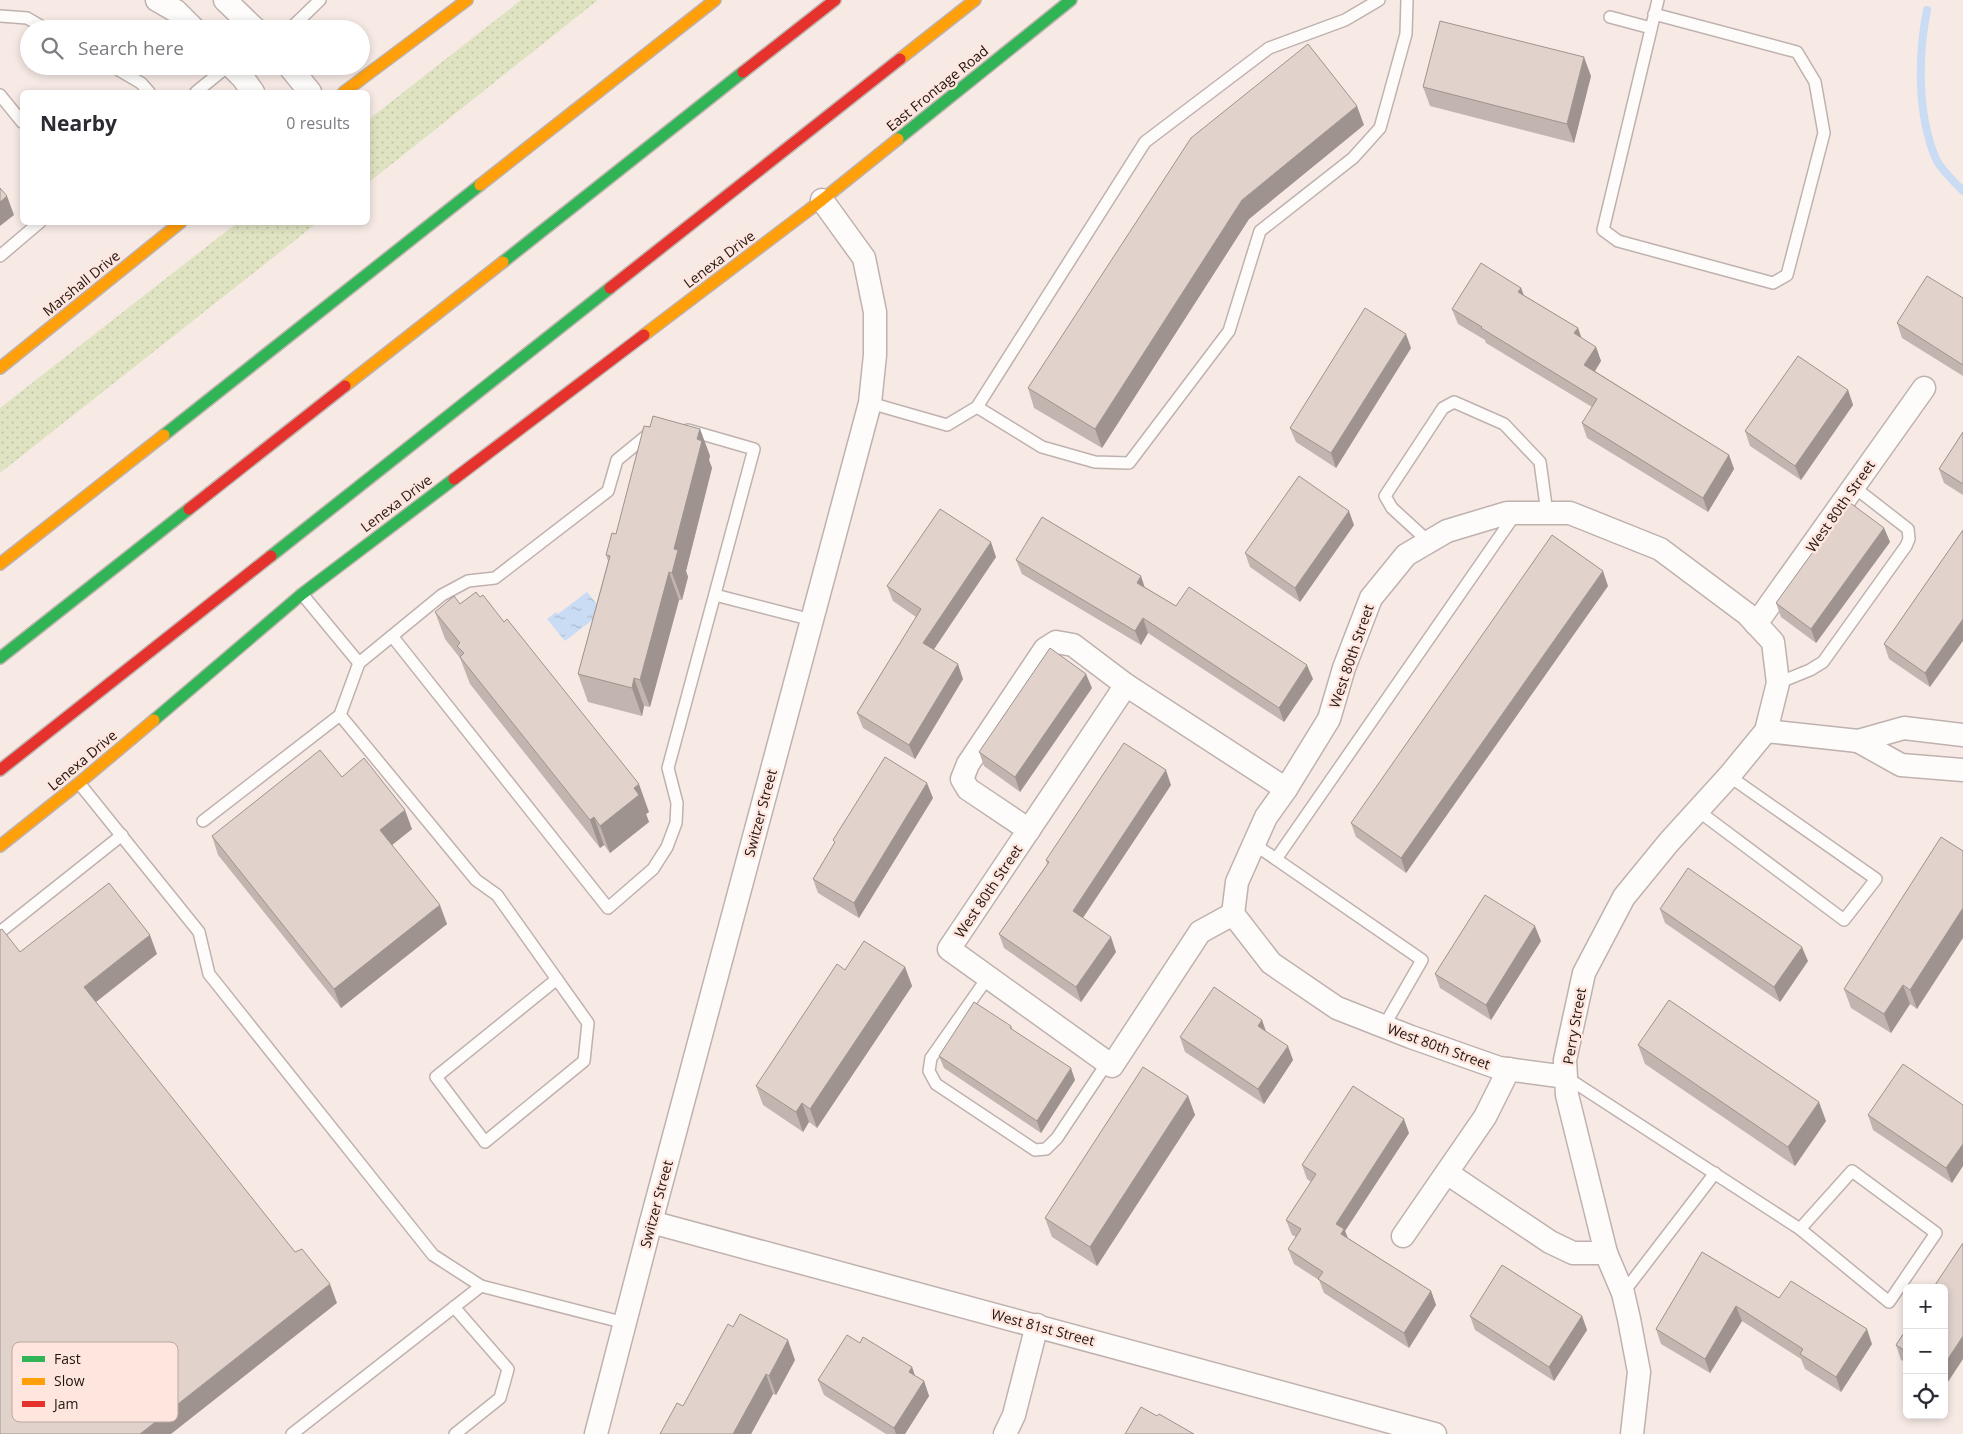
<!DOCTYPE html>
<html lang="en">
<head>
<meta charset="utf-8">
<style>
	body { margin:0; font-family:"Open Sans",sans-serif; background:#f7f7f7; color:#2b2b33 }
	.controls { position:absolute; right:15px; bottom:15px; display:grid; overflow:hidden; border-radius:8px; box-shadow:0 2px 8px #0003 }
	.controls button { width:45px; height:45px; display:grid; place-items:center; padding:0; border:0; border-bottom:1px solid #e1e1e2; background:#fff; color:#2b2b33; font:25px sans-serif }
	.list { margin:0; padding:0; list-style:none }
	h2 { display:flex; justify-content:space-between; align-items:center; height:65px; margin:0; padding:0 20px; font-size:21px }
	h2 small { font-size:16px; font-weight:400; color:#7c7c81 }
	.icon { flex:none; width:28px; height:28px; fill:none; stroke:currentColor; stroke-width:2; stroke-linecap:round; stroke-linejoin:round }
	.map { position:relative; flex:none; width:1963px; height:1434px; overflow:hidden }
	.search { position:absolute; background:#fff; box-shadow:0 2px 8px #0003; left:20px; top:20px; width:350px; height:55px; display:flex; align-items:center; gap:12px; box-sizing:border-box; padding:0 18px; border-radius:28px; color:#7c7c81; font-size:19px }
	.panel { position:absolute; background:#fff; box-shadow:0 2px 8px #0003; left:20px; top:90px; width:350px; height:135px; border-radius:8px }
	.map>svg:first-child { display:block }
</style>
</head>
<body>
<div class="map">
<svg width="1963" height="1434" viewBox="0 0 1963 1434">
	<defs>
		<pattern id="grass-dots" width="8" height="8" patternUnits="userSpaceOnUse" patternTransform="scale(1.25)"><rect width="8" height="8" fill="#e0e3c2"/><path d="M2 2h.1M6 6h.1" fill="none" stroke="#c0c2a6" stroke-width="1.8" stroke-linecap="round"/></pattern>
		<pattern id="water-ripples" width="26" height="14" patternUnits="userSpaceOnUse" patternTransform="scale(1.25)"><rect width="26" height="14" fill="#cadbf4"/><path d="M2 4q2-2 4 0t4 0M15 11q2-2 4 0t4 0" fill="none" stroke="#adbbd0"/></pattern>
	</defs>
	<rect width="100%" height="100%" fill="#f7eae5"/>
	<g fill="url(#grass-dots)">
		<polygon points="521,0 598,0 368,183 368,120"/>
		<polygon points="237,223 317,223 0,473 0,408"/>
	</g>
	<polygon fill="url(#water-ripples)" points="587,592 605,614 595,618 565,641 547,619 556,612 558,614"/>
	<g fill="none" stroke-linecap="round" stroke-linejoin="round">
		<path stroke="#cadbf4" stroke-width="8" d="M1927,10C1918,55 1917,115 1936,159C1940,168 1955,183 1963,191"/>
		<defs>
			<g id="lane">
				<polyline points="1654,14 1797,52 1815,82 1824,133 1787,275 1773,283 1618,241 1603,230 1658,0"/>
				<polyline points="0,16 27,18 46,29"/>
				<polyline points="1610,17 1651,28"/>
				<polyline points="290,29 320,0"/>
				<polyline points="112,66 141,83 149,92"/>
				<polyline points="196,92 228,66"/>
				<polyline points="0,95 22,122"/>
				<polyline points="0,256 40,222"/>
				<polyline points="870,403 947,425 977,407 1145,142 1269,48 1345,20 1379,0"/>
				<polyline points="977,407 1042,447 1095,462 1129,463 1229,331 1260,231 1353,158 1380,128 1406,34 1407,0"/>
				<polyline points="1429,542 1392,508 1385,496 1443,408 1454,402 1504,424 1540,462 1547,513"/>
				<polyline points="302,594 359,663 442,595 468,581 495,578 608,491 617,460 650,433"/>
				<polyline points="715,595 812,620"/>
				<polyline points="392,636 608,908 653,869 667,847 676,823 677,803 668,768 754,449 688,430"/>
				<polyline points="1778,683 1810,670 1823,662 1906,546 1909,539 1908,529 1854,487"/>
				<polyline points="340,715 476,880 497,895 588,1023 584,1061 485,1142 436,1077 557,979"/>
				<polyline points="79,783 199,932 209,974 433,1255 481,1286 625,1323"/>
				<polyline points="1697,810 1844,920 1876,879 1729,776"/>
				<polyline points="203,821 340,715 359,663"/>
				<polyline points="1254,844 1422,960 1384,1026"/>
				<polyline points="1276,859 1516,513"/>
				<polyline points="0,932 122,835"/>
				<polyline points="988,977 931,1058 929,1071 936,1084 1035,1150 1046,1149 1057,1138 1107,1063"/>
				<polyline points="1566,1077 1800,1229 1852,1171 1936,1233 1889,1302 1800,1229"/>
				<polyline points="1623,1293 1715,1173"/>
				<polyline points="454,1307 508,1369 500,1398 455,1434"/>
				<polyline points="292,1434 481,1286"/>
			</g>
			<g id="street">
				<polyline points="157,0 176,11 194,29"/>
				<polyline points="225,0 255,29"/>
				<polyline points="231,66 243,78 253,92"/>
				<polyline points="289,66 310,92"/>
				<polyline points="1756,624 1924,388"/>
				<polyline points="1766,731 1858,741 1904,728 1963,735"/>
				<polyline points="1858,741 1901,765 1963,770"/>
				<polyline points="1029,830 968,789 962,779 968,764 1045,649 1056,642 1073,645 1126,685"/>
				<polyline points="1233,914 1200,932 1112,1066 949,949 1126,685 1286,789"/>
				<polyline points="1566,1077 1499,1068 1411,1037 1337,1008 1271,963 1233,914 1237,882 1266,817 1286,789 1329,719 1344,668 1371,598 1406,555 1447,531 1507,513 1570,513 1660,549 1747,614 1773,642 1778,683 1766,731 1729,776 1669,842 1624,897 1584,973 1565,1060 1567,1095 1606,1253 1623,1293 1629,1319 1639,1372 1632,1434"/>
				<polyline points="1447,1173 1550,1242 1573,1253 1606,1253"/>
				<polyline points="651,1222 1435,1434"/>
				<polyline points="1403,1236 1485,1117 1509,1069"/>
				<polyline points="596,1434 651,1222 870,403 875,355 875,312 864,258 822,200"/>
				<polyline points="1005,1434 1014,1415 1037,1325"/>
			</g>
			<g id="fast">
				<polyline points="898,139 1071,0"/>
				<polyline points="503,262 743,72"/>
				<polyline points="164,435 480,185"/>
				<polyline points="271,556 610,288"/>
				<polyline points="0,658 189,509"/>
				<polyline points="154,720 302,594 454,479"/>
			</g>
			<g id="slow">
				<polyline points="900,59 975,0"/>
				<polyline points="344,92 467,0"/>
				<polyline points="480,185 715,0"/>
				<polyline points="644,335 822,200 898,139"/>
				<polyline points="0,368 181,222"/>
				<polyline points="345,386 503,262"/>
				<polyline points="0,564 164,435"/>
				<polyline points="0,846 79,783 154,720"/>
			</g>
			<g id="jam">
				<polyline points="743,72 835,0"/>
				<polyline points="610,288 900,59"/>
				<polyline points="454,479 644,335"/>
				<polyline points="189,509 345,386"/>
				<polyline points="0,770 271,556"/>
			</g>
		</defs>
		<use href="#lane" stroke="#bfb2ae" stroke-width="14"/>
		<use href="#street" stroke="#bfb2ae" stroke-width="25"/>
		<use href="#fast" stroke="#bfb2ae" stroke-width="14"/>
		<use href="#slow" stroke="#bfb2ae" stroke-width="14"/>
		<use href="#jam" stroke="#bfb2ae" stroke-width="14"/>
		<use href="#lane" stroke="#fefcfb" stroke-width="11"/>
		<use href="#street" stroke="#fefcfb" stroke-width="22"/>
		<use href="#fast" stroke="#30b455" stroke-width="11"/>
		<use href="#slow" stroke="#ff9f0a" stroke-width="11"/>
		<use href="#jam" stroke="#e5322d" stroke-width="11"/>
	</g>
	<g fill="#c2b5af">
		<polygon points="1591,76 1574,143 1430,106 1423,87"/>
		<polygon points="1364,125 1249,219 1102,448 1034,408 1028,388"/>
		<polygon points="1521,288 1524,295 1578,328 1581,338 1596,347 1601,361 1595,371 1729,455 1734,469 1708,512 1587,438 1582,423 1592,407 1486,343 1485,340 1458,324 1452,309"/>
		<polygon points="1963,298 1963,376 1902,338 1897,323"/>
		<polygon points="1411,348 1336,468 1296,442 1290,428"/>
		<polygon points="1848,390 1853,405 1801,480 1750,446 1745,431"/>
		<polygon points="650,427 700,429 710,456 709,460 712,468 686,571 688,577 682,600 679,600 650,707 644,706 642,716 588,702 578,674 608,561 606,555 616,534"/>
		<polygon points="1963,432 1963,495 1944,483 1939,469"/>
		<polygon points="1354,525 1300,602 1250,567 1245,553"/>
		<polygon points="1884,528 1890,542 1816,643 1781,617 1776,603"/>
		<polygon points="1963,530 1930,687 1889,659 1884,644"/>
		<polygon points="996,557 934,649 963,679 915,759 863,728 857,713 916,617 893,601 887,586"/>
		<polygon points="1016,560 1145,587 1176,606 1313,679 1284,722 1148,633 1141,645 1022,574"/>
		<polygon points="1608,586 1406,873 1356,837 1351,823"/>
		<polygon points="460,604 649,812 646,814 649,822 610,853 604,845 600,848 470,684 460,658 445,639 435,612"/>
		<polygon points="1092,688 1020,792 984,766 979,752"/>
		<polygon points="342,777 412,829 392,845 447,924 341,1008 218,855 212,836"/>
		<polygon points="1171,785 1083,918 1116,952 1081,1002 1004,948 999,934 1047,864 1046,860"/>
		<polygon points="933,798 859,918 818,893 813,879 835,843 833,840"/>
		<polygon points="1963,851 1917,1009 1910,1004 1891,1033 1851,1008 1844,989"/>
		<polygon points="1660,909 1808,961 1780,1002 1665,923"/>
		<polygon points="1541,941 1491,1020 1440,988 1435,974"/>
		<polygon points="905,967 912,986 817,1128 809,1122 803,1132 763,1105 756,1086 845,970"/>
		<polygon points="1262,1020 1266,1031 1293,1060 1264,1104 1185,1052 1180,1037"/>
		<polygon points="1011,1026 1013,1030 1075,1080 1041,1133 944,1068 939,1056"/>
		<polygon points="1638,1045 1826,1121 1795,1166 1645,1064"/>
		<polygon points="1188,1096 1195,1115 1097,1266 1052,1237 1045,1218"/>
		<polygon points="1963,1105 1952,1183 1873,1130 1868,1115"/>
		<polygon points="1409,1133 1345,1231 1348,1238 1431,1291 1436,1305 1409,1348 1324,1293 1319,1280 1294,1264 1288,1249 1296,1237 1292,1235 1286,1220 1311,1182 1307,1179 1302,1165"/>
		<polygon points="1702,1252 1779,1298 1872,1344 1841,1392 1805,1369 1801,1359 1742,1321 1710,1373 1661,1344 1656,1329"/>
		<polygon points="1470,1316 1582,1316 1587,1330 1554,1381 1475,1330"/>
		<polygon points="1907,1328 1907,1363 1901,1360 1896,1345"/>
		<polygon points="860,1343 912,1367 915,1376 924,1381 929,1396 905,1434 886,1434 824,1395 818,1380"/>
		<polygon points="795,1360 776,1395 773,1394 751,1434 660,1434 683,1406"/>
	</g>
	<g fill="#9e938f">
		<polygon points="1584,57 1591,76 1574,143 1567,124"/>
		<polygon points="1357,106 1364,125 1249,219 1102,448 1095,429 1242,200"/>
		<polygon points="7,196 14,215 0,226 0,202"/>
		<polygon points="1521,288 1526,302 1518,292"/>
		<polygon points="1578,328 1583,342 1574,333"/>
		<polygon points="1406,334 1411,348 1336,468 1331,453"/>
		<polygon points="1596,347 1601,361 1590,379 1584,365"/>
		<polygon points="1848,390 1853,405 1801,480 1795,466"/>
		<polygon points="700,429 710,456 709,460 712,468 686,571 688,577 682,600 672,573 674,549"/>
		<polygon points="1729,455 1734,469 1708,512 1703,498"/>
		<polygon points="1349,511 1354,525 1300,602 1295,588"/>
		<polygon points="1884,528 1890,542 1816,643 1811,629"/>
		<polygon points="991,542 996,557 928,658 923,643"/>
		<polygon points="1603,571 1608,586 1406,873 1401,858"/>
		<polygon points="669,572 679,600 650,707 640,680"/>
		<polygon points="1141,576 1146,591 1137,583"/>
		<polygon points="1143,618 1148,633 1141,645 1135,631"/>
		<polygon points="1963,619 1963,641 1930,687 1925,673"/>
		<polygon points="958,664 963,679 915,759 909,745"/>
		<polygon points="1307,665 1313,679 1284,722 1279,708"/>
		<polygon points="1086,674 1092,688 1020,792 1015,777"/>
		<polygon points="634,678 644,706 642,716 632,688"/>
		<polygon points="1166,770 1171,785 1078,925 1073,911"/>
		<polygon points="927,783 933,798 859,918 854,903"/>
		<polygon points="639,784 649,812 646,814 649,822 610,853 600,826 634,788"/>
		<polygon points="405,810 412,829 387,849 380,830"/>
		<polygon points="594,817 604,845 600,848 590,820"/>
		<polygon points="440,905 447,924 341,1008 334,989"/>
		<polygon points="1963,908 1963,938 1917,1009 1910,990"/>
		<polygon points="1535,926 1541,941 1491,1020 1486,1005"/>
		<polygon points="150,935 157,954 91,1006 84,987"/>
		<polygon points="1111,937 1116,952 1081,1002 1076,987"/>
		<polygon points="1802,947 1808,961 1780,1002 1774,987"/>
		<polygon points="905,967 912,986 817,1128 810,1109"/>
		<polygon points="1903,985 1910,1004 1891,1033 1884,1014"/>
		<polygon points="1262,1020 1267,1035 1258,1026"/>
		<polygon points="1288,1046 1293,1060 1264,1104 1258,1089"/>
		<polygon points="1071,1068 1075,1080 1041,1133 1037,1121"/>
		<polygon points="1188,1096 1195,1115 1097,1266 1090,1247"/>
		<polygon points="1819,1102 1826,1121 1795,1166 1788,1147"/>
		<polygon points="802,1103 809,1122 803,1132 796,1112"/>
		<polygon points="1404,1119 1409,1133 1345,1231 1350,1244 1347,1248 1336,1224"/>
		<polygon points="1963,1144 1963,1166 1952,1183 1946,1168"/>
		<polygon points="330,1284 337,1303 171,1434 140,1434"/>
		<polygon points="1431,1291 1436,1305 1409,1348 1404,1333"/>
		<polygon points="1736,1306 1742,1321 1710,1373 1705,1359"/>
		<polygon points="1582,1316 1587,1330 1554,1381 1549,1367"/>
		<polygon points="1867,1329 1872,1344 1841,1392 1836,1377"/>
		<polygon points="1963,1336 1963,1359 1944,1388 1944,1365"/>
		<polygon points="788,1340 795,1360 776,1395 769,1376"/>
		<polygon points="912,1367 917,1382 909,1372"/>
		<polygon points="766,1374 773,1394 751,1434 733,1434"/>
		<polygon points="924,1381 929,1396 905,1434 896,1434 894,1428"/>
	</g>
	<g fill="#e1d2cc" stroke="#9e938f">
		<polygon points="1440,21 1584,57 1567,124 1423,87"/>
		<polygon points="1308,44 1357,106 1242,200 1095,429 1028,388 1191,138"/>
		<polygon points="0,188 7,196 0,202"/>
		<polygon points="1481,263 1521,288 1518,292 1578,328 1574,333 1596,347 1584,365 1729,455 1703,498 1582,423 1597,399 1481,328 1482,327 1452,309"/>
		<polygon points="1927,276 1963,298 1963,365 1897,323"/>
		<polygon points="1365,308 1406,334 1331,453 1290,428"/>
		<polygon points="1798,356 1848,390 1795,466 1745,431"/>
		<polygon points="653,416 700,429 697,439 702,441 674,549 678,550 672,573 669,572 640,680 634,678 632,688 578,674 610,556 606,555 612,533 616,534 644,426 650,427"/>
		<polygon points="1963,432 1963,484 1939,469"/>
		<polygon points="1299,476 1349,511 1295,588 1245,553"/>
		<polygon points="1849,502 1884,528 1811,629 1776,603"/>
		<polygon points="940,509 991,542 923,643 958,664 909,745 857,713 921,609 887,586"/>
		<polygon points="1042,517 1141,576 1137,583 1176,606 1189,587 1307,665 1279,708 1143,618 1135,631 1016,560"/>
		<polygon points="1963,530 1963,619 1925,673 1884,644"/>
		<polygon points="1552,535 1603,571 1401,858 1351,823"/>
		<polygon points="476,592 480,597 483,595 504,622 507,619 639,784 634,788 639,795 600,826 594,817 590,820 460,657 464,653 457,646 460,643 435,612 454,596 460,604"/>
		<polygon points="1050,648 1086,674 1015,777 979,752"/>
		<polygon points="1124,743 1166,770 1073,911 1111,937 1076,987 999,934 1049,862 1046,860"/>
		<polygon points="320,750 342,777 364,758 405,810 380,830 440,905 334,989 212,836"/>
		<polygon points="885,757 927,783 854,903 813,879 835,842 833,840"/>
		<polygon points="1941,837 1963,851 1963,908 1910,990 1903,985 1884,1014 1844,989"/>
		<polygon points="1688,868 1802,947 1774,987 1660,909"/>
		<polygon points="109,883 150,935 84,987 295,1252 302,1249 330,1284 140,1434 0,1434 0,930 2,929 20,952"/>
		<polygon points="1485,895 1535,926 1486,1005 1435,974"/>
		<polygon points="864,941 905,967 810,1109 802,1103 796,1112 756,1086 837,964 845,970"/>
		<polygon points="1214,987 1262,1020 1258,1026 1288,1046 1258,1089 1180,1037"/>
		<polygon points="1669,1000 1819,1102 1788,1147 1638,1045"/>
		<polygon points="974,1002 1011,1026 1010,1028 1071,1068 1037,1121 939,1056"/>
		<polygon points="1903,1064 1963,1105 1963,1144 1946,1168 1868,1115"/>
		<polygon points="1143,1067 1188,1096 1090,1247 1045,1218"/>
		<polygon points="1353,1086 1404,1119 1336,1224 1344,1229 1341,1234 1431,1291 1404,1333 1318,1279 1323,1272 1288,1249 1301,1229 1286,1220 1316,1174 1302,1165"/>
		<polygon points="1963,1243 1963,1336 1944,1365 1944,1288 1933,1288"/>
		<polygon points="1702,1252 1779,1298 1791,1281 1867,1329 1836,1377 1800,1354 1803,1349 1736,1306 1705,1359 1656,1329"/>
		<polygon points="1502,1265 1582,1316 1549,1367 1470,1316"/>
		<polygon points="740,1314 788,1340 769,1376 766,1374 733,1434 660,1434 677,1403 683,1406 728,1324 733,1327"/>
		<polygon points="1907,1328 1907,1352 1896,1345"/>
		<polygon points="847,1335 860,1343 863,1337 912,1367 909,1372 924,1381 894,1428 818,1380"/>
		<polygon points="1141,1407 1157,1416 1159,1414 1194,1434 1125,1434"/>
	</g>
	<g text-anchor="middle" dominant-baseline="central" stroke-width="5" stroke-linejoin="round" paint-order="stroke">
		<g font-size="14" fill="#21140f" stroke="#fee6de">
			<text transform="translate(937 88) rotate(-39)">East Frontage Road</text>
			<text transform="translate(719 259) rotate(-37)">Lenexa Drive</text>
			<text transform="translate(81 283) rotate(-39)">Marshall Drive</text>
			<text transform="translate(396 503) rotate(-37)">Lenexa Drive</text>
			<text transform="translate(1840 506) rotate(-55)">West 80th Street</text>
			<text transform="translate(1351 656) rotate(-71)">West 80th Street</text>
			<text transform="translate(82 760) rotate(-40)">Lenexa Drive</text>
			<text transform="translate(760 813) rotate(-75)">Switzer Street</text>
			<text transform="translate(988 891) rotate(-56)">West 80th Street</text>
			<text transform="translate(1574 1026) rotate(-80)">Perry Street</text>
			<text transform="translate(1439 1046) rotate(20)">West 80th Street</text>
			<text transform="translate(656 1204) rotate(-75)">Switzer Street</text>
			<text transform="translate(1043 1327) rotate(15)">West 81st Street</text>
		</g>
	</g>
	<rect x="12" y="1342" width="166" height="80" rx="8" fill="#fee6de" stroke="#bca7a0" stroke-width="1"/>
	<rect x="22" y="1356" width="23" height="6" fill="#30b455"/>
	<rect x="22" y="1378" width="23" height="7" fill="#ff9f0a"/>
	<rect x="22" y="1401" width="23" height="6" fill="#e5322d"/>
	<g font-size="14" fill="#21140f">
		<text x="54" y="1364">Fast</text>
		<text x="54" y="1386">Slow</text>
		<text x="54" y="1409">Jam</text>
	</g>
</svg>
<div class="controls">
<button>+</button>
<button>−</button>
<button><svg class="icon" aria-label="locate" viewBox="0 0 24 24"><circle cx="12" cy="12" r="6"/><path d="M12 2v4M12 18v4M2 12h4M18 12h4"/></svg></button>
</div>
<div class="search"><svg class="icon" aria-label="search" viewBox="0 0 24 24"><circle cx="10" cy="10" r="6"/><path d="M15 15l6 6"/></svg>Search here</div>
<section class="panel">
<h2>Nearby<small>0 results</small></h2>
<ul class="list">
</ul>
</section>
</div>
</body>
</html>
